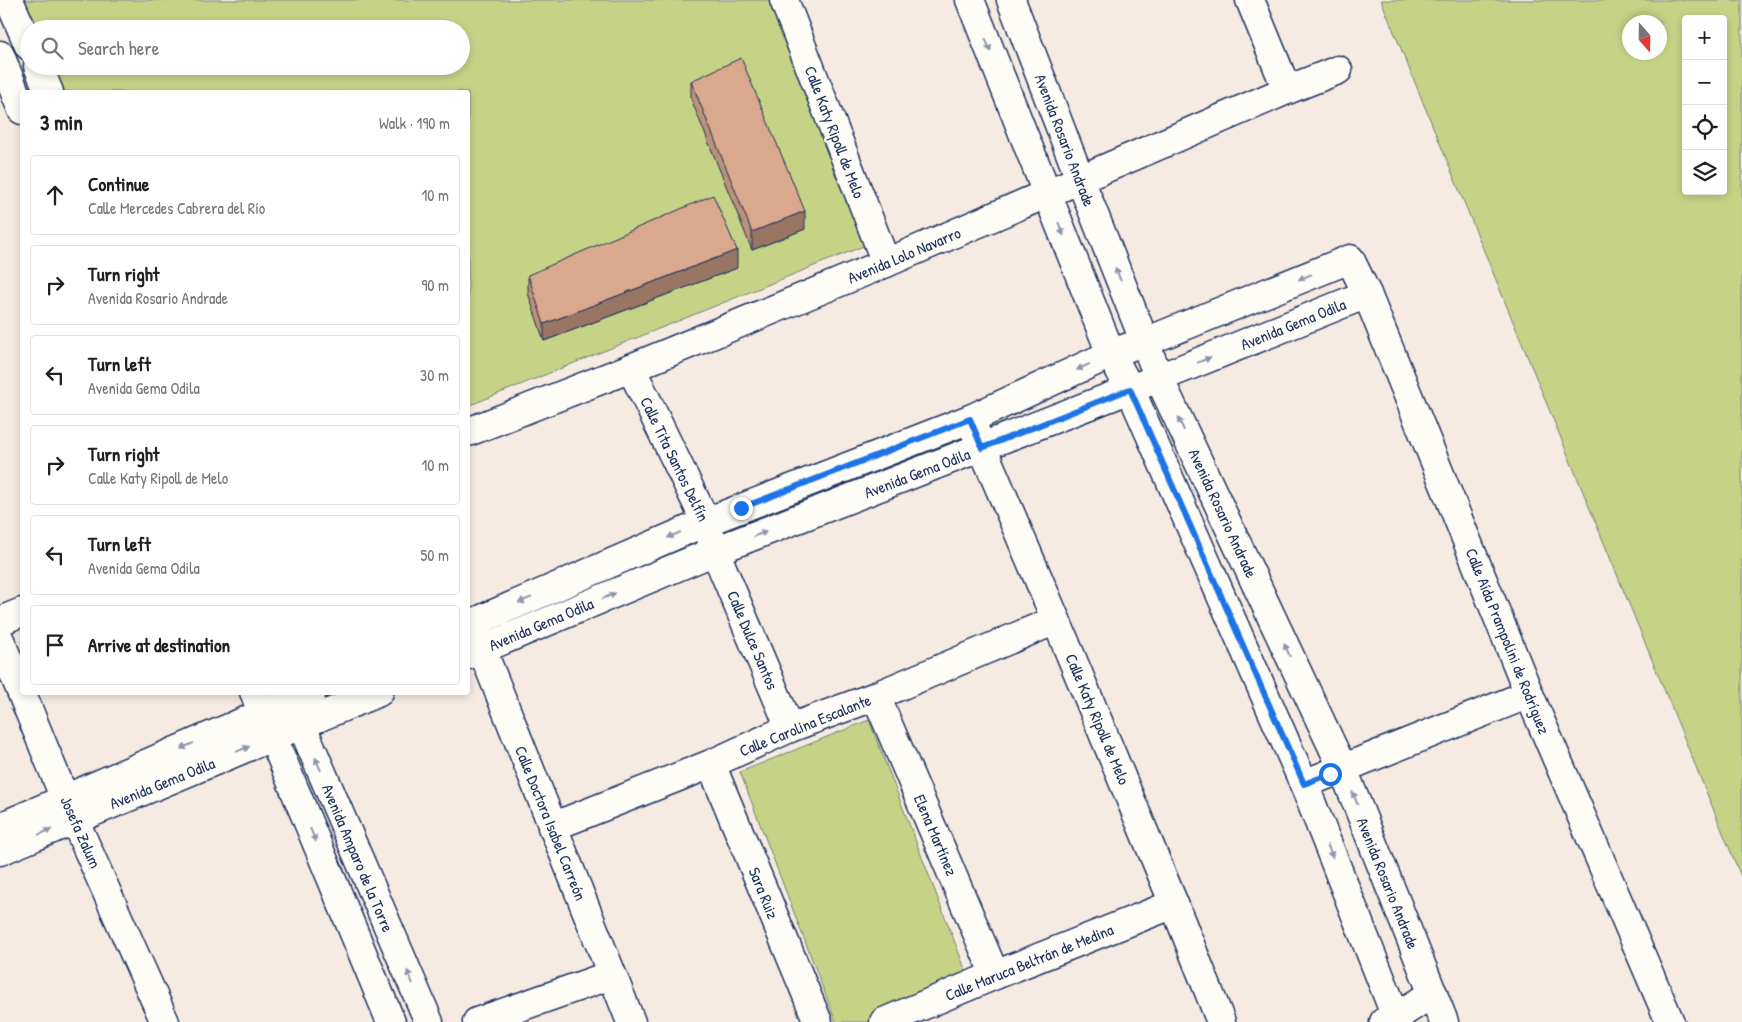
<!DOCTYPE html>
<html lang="en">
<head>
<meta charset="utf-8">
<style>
	body { margin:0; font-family:"Patrick Hand",sans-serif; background:#f2f2f2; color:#202124 }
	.controls { position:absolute; right:15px; top:15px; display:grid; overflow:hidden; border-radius:5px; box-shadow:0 2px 8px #0003 }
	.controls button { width:45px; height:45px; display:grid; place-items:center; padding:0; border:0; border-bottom:1px solid #e0e0e0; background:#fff; color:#202124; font:25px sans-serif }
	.compass { position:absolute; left:1622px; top:15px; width:45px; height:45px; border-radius:50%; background:#fff; box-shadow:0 2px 8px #0003; rotate:160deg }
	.stop { position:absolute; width:15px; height:15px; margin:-11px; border:4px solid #1a73e8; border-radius:50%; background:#fff }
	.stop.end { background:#1a73e8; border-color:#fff; box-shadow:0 1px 5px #0008 }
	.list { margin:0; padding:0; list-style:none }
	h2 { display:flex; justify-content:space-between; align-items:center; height:65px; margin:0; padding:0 20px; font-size:21px }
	h2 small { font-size:16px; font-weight:400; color:#757577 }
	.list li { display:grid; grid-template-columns:32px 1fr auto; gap:15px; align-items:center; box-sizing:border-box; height:80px; margin:0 10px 10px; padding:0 10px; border:1px solid #e0e0e0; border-radius:5px }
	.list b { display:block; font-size:19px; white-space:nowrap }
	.list p { margin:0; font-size:16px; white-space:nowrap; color:#757577 }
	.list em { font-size:16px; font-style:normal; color:#757577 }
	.icon { flex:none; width:28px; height:28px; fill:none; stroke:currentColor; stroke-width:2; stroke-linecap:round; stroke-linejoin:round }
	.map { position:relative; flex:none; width:1742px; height:1022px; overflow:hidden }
	.search { position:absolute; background:#fff; box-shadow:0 2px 8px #0003; left:20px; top:20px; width:450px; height:55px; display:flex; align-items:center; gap:12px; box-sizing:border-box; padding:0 18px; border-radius:28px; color:#757577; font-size:19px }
	.panel { position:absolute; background:#fff; box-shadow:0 2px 8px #0003; left:20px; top:90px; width:450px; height:605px; border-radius:5px }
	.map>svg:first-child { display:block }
</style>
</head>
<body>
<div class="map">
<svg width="1742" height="1022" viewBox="0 0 1742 1022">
	<rect width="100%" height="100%" fill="#f6ebe2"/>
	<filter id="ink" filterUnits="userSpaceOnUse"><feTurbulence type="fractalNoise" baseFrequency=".02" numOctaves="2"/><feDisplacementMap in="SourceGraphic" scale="10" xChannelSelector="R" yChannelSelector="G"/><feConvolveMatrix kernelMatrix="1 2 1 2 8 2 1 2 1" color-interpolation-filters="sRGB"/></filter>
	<g filter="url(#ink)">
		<g fill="#c6d387" stroke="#708172" fill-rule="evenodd">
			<polygon points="24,0 769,0 866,245 468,406 468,92 60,92 50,66 461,66 461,29 35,29"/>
			<path d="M1381,0H1742V879ZM1686,19H1723V191H1686ZM1630,22H1660V52H1630Z"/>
			<polygon points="869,720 969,979 875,1022 836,1022 740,772"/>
		</g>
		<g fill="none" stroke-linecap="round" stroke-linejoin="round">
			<defs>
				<g id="pedestrian">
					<polyline points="715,551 790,728"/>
					<polyline points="477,1022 611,975"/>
				</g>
				<g id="minor">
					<polyline points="784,0 886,263"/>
					<polyline points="1250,0 1287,90"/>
					<polyline points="1145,342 1350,259 1367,294 1529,694 1670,1022"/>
					<polyline points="631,368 706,522 715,551"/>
					<polyline points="1159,378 1367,294"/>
					<polyline points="970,419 1056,620 1174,904 1221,1022"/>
					<polyline points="468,432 631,368 886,263 1287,90 1338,70"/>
					<polyline points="0,621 22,612"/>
					<polyline points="473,627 631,1022"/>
					<polyline points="0,640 65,799 165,1022"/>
					<polyline points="876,696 995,975"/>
					<polyline points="711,764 818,1022"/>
					<polyline points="1304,784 1529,694"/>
					<polyline points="552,827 711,764 790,728 876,696 1056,620"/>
					<polyline points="884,1022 995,975 1174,904"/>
					<polyline points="1384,1022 1396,1017 1433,993"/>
				</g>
				<g id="tertiary">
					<polyline points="9,0 29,46"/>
					<polyline points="970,0 1111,354 1130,389 1304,784 1398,1022"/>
					<polyline points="1011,0 1080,179 1159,378 1343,769 1444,1022"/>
					<polyline points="0,55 22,110"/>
					<polyline points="38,66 49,92"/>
					<polyline points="468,625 706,522 970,419 1111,354 1129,347"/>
					<polyline points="468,655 715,551 1146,383"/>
					<polyline points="254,692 391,1022"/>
					<polyline points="289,692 302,726 429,1022"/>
					<polyline points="0,827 312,692"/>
					<polyline points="0,851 379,692"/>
				</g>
			</defs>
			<use href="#pedestrian" stroke="#1b2f5e" stroke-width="31"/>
			<use href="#minor" stroke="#1b2f5e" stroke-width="31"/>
			<use href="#tertiary" stroke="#1b2f5e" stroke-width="31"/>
			<use href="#pedestrian" stroke="#fdfcf7" stroke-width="28"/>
			<use href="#minor" stroke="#fdfcf7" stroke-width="28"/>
			<use href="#tertiary" stroke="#fdfcf7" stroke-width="28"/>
		</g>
		<g fill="#bb9179" stroke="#1b2f5e">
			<polygon points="691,81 805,229 752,250 691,99"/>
			<polygon points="737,268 544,341 528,293 528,275"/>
		</g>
		<g fill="#997663" stroke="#1b2f5e">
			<polygon points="805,211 805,229 752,250 752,232"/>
			<polygon points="737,250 737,268 544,341 544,324"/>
		</g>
		<g fill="#daa98d" stroke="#1b2f5e">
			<polygon points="741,58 805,211 752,232 691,81"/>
			<polygon points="713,195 737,250 544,324 528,275"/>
		</g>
		<defs><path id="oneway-solid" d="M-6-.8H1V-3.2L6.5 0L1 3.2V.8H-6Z" transform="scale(1.25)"/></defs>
		<g fill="#8c96aa">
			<use href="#oneway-solid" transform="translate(988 45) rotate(68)"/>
			<use href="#oneway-solid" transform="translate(1061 229) rotate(68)"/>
			<use href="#oneway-solid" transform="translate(1118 274) rotate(-112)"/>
			<use href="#oneway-solid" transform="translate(1305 277) rotate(158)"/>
			<use href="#oneway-solid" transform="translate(1204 360) rotate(-22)"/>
			<use href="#oneway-solid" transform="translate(1083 367) rotate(155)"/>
			<use href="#oneway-solid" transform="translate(1181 424) rotate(-115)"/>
			<use href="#oneway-solid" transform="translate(760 534) rotate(-21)"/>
			<use href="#oneway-solid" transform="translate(674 535) rotate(157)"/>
			<use href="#oneway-solid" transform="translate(609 596) rotate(-23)"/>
			<use href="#oneway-solid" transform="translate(525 600) rotate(157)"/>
			<use href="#oneway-solid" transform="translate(1287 650) rotate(-115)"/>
			<use href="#oneway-solid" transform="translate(187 746) rotate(156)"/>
			<use href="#oneway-solid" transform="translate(243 749) rotate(-22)"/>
			<use href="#oneway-solid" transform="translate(318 764) rotate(-113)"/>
			<use href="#oneway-solid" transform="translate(1355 798) rotate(-112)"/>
			<use href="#oneway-solid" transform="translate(45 832) rotate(-23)"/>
			<use href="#oneway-solid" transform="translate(313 835) rotate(67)"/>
			<use href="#oneway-solid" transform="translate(1330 851) rotate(68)"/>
			<use href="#oneway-solid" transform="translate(410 977) rotate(-113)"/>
		</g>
	</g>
	<g fill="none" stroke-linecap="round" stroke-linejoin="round" filter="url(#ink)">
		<polyline stroke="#1a73e8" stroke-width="6" points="741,508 970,419 982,448 1130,389 1304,784 1330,774"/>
	</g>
	<g text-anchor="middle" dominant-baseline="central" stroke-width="4.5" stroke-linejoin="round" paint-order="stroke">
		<g font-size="16" fill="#1b2f5e" stroke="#fdfcf7">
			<text transform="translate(835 132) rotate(69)">Calle Katy Ripoll de Melo</text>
			<text transform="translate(1065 140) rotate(69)">Avenida Rosario Andrade</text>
			<text transform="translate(904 255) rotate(-23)">Avenida Lolo Navarro</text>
			<text transform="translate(1293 324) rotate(-22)">Avenida Gema Odila</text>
			<text transform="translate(675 459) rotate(64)">Calle Tita Santos Delfín</text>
			<text transform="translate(917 473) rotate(-21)">Avenida Gema Odila</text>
			<text transform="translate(1223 513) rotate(65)">Avenida Rosario Andrade</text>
			<text transform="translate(541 624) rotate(-23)">Avenida Gema Odila</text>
			<text transform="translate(753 640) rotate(67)">Calle Dulce Santos</text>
			<text transform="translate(1508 641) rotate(68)">Calle Aída Prampolini de Rodríguez</text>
			<text transform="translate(1098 719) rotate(67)">Calle Katy Ripoll de Melo</text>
			<text transform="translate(805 725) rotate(-22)">Calle Carolina Escalante</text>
			<text transform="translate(162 783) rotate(-22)">Avenida Gema Odila</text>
			<text transform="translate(551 823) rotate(68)">Calle Doctora Isabel Carreón</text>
			<text transform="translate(81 832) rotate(66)">Josefa Zalum</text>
			<text transform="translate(936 835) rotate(67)">Elena Martínez</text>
			<text transform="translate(358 858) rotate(67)">Avenida Amparo de la Torre</text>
			<text transform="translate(1388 883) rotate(68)">Avenida Rosario Andrade</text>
			<text transform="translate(764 893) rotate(68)">Sara Ruiz</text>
			<text transform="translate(1029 962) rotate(-22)">Calle Maruca Beltrán de Medina</text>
		</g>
	</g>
</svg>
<div class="controls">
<button>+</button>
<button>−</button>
<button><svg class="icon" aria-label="locate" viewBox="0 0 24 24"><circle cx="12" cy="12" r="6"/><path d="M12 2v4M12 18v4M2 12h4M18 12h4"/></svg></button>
<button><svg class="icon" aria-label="layers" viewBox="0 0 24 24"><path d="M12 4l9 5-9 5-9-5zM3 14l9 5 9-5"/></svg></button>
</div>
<svg class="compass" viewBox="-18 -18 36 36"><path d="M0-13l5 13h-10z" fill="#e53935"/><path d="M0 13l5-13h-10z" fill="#757577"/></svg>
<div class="stop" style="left:1330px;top:774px"></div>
<div class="stop end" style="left:741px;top:508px"></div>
<div class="search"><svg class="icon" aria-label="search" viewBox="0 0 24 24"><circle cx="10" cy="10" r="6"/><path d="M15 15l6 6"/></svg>Search here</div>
<section class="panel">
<h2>3 min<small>Walk · 190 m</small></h2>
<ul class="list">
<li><svg class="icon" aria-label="ahead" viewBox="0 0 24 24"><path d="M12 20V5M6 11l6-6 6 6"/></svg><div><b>Continue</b><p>Calle Mercedes Cabrera del Río</p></div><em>10 m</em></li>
<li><svg class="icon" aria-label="right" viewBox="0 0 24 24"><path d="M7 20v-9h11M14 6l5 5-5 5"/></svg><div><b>Turn right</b><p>Avenida Rosario Andrade</p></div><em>90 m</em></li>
<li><svg class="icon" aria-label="left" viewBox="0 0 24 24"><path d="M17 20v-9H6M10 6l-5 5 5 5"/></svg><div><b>Turn left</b><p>Avenida Gema Odila</p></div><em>30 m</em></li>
<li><svg class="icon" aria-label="right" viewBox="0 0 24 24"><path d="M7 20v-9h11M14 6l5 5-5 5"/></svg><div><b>Turn right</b><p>Calle Katy Ripoll de Melo</p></div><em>10 m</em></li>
<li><svg class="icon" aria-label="left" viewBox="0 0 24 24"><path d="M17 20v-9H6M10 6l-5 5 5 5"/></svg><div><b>Turn left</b><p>Avenida Gema Odila</p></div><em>50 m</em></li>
<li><svg class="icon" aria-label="arrive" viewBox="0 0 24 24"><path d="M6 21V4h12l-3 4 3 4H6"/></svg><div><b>Arrive at destination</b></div></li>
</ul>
</section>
</div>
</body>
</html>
